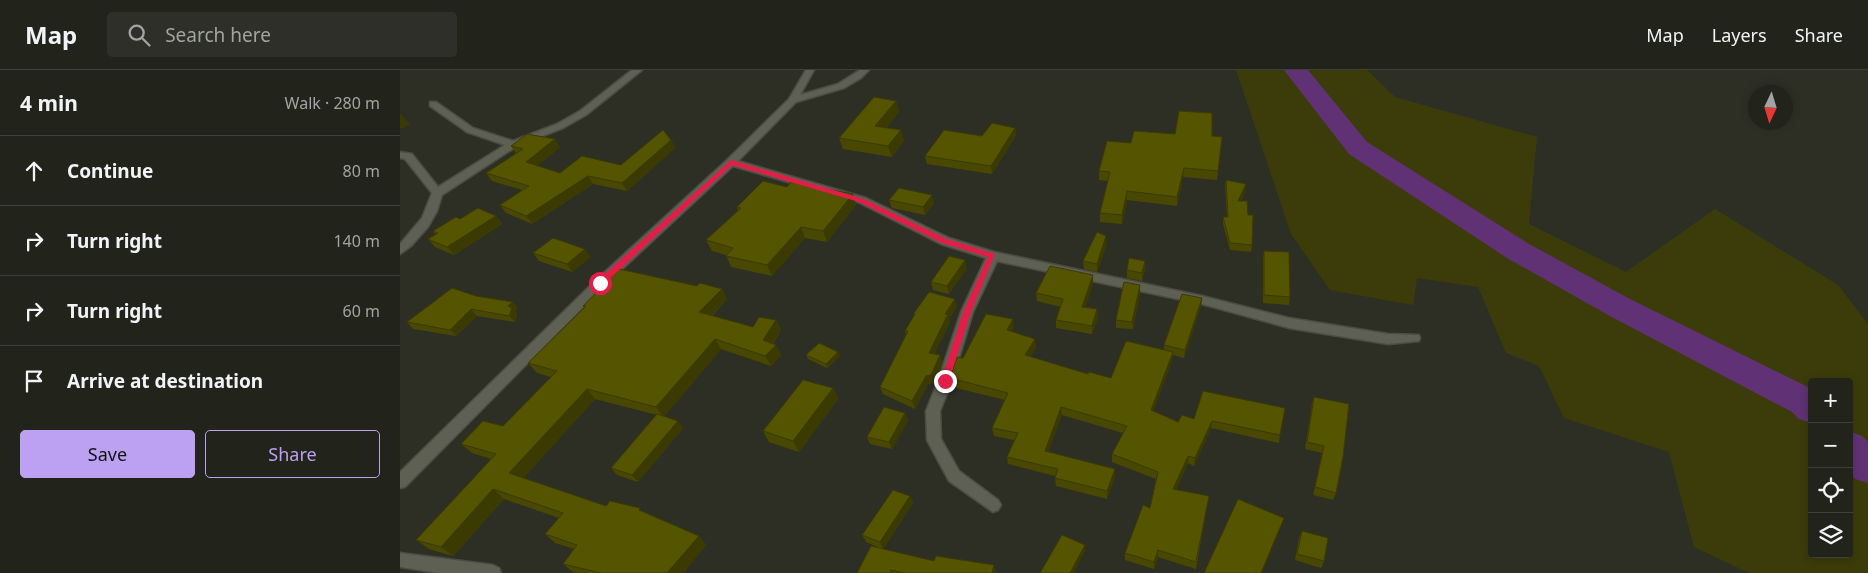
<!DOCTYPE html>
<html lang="en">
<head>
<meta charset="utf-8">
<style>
	body { margin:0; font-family:"Noto Sans",sans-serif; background:#2e2f28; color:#f1f3f6 }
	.controls { position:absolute; right:15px; bottom:15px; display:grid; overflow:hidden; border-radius:5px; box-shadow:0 2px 8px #0003 }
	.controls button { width:45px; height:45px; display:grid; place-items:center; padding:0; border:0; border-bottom:1px solid #3f403a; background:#22231b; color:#f1f3f6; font:25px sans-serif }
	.compass { position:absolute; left:1348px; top:15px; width:45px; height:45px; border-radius:50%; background:#22231b; box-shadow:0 2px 8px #0003; rotate:184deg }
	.stop { position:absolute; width:15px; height:15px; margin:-11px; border:4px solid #e11d48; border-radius:50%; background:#fff }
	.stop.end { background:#e11d48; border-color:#fff; box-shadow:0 1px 5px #0008 }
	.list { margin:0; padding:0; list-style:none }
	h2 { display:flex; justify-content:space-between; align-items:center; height:65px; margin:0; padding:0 20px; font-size:21px }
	h2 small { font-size:16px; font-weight:400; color:#a2a4a3 }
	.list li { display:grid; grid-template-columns:32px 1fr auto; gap:15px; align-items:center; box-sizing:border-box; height:70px; padding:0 20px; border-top:1px solid #3f403a }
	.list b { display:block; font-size:19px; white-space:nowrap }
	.list em { font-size:16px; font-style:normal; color:#a2a4a3 }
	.actions { display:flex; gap:10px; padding:15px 20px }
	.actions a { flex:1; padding:11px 0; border:1px solid #bca0f2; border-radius:5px; text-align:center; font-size:18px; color:#bca0f2 }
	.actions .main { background:#bca0f2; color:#111 }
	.icon { flex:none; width:28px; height:28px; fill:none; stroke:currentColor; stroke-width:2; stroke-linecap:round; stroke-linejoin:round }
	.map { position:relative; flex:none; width:1468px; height:503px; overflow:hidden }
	header { display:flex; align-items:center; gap:30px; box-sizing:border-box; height:70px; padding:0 25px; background:#22231b; border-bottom:1px solid #3f403a }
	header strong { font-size:24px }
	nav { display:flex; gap:28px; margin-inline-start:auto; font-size:18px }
	.search { width:350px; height:45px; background:#2e2f28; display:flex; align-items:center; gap:12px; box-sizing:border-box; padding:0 18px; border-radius:5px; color:#a2a4a3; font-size:19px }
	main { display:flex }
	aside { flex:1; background:#22231b }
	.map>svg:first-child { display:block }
</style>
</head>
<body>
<header>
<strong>Map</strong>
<div class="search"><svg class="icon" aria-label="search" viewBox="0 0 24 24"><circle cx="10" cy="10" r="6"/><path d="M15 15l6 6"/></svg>Search here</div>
<nav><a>Map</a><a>Layers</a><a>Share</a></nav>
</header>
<main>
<aside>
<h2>4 min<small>Walk · 280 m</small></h2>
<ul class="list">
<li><svg class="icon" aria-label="ahead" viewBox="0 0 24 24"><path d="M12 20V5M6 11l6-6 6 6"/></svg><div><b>Continue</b></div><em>80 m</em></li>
<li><svg class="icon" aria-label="right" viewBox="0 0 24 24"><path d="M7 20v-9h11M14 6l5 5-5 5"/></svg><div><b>Turn right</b></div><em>140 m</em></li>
<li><svg class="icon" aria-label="right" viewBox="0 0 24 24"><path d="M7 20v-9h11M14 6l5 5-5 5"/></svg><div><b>Turn right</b></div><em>60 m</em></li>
<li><svg class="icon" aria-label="arrive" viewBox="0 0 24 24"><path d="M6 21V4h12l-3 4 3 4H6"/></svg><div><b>Arrive at destination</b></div></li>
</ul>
<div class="actions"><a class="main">Save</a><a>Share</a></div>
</aside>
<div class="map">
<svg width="1468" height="503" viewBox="0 0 1468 503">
	<rect width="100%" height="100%" fill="#2e2f24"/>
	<path fill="#3c3c0a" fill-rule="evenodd" d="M836,0H967L995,27L1137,67L1129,154L1226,202L1315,139L1438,215L1468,254V503H1349L1294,477L1269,382L1164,348L1139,296L1106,283L1078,217L1017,208L1013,235L930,220L891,164ZM1412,312H1449V484H1412Z"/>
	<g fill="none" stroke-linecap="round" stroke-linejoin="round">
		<g fill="#603275" fill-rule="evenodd">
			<polygon points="884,0 908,0 967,72 1129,174 1230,229 1412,319 1412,353 1399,349 1392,342 1208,245 1107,188 949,84"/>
			<polygon points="1449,361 1462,366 1468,372 1468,413 1455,409 1449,403"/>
		</g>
		<defs>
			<g id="street">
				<polygon points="232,0 242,0 186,45 163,58 117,76 42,125 37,141 28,157 11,176 0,184 0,174 22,148 32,123 5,89 0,88 0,82 12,84 38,117 105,75 67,62 30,36 30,32 36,32 73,58 113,71 157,54 180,41"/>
				<polygon points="406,0 414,0 400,25 438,14 460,0 469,0 461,8 444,18 396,32 338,91 466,128 549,168 594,182 802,226 889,248 988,264 1019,265 1020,268 1019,271 988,274 889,258 802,234 597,191 573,242 552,311 540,341 541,369 559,401 598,430 601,435 598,440 593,442 549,411 527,370 526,341 538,311 561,242 586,188 541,174 458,132 333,96 204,216 5,417 0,418 0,402 196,210 327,90 389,29"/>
				<polygon points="0,483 93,495 99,498 101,503 39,503 0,497"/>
			</g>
		</defs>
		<use href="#street" stroke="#4c4c43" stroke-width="3"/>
		<use href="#street" fill="#5f6054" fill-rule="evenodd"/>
	</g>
	<g fill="#484801">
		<polygon points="496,31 499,42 486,58 504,71 492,87 443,79 439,68"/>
		<polygon points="615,58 616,65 592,104 527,94 525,86 582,66"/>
		<polygon points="775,64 822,67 817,110 783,107 777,136 727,130 722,154 700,152 700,143 708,111 699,110 699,101 731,73"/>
		<polygon points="271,70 275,78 227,121 193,114 132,154 106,143 100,135 122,120 92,111 86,103 116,84 111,76 160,77 137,96 160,103 221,95"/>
		<polygon points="826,110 845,121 841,131 852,175 851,182 830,180 823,154 823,147 827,147 825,116"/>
		<polygon points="489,130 534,133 525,145 492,138"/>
		<polygon points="456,135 427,172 405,168 372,206 331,197 326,185 312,181 306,170 338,141 337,137"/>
		<polygon points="96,146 102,154 54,185 35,177 28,169 36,165 33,161 60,149"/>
		<polygon points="707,174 697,202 684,199 683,191"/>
		<polygon points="864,181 890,227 889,235 863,233 863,189"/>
		<polygon points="133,183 191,187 172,202 139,191"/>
		<polygon points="745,191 745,199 742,211 727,208 727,200"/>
		<polygon points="567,198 549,224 533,220 531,212"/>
		<polygon points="693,213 685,237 697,239 698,247 692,264 656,258 656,250 661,237 637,231 636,223"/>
		<polygon points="740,215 740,223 733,259 716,258 716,250"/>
		<polygon points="297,216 322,219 327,229 312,246 353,257 376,250 381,260 373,274 376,275 381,285 371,296 321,279 264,346 283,358 238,412 217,405 211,398 257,345 195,329 123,408 206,436 244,442 299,466 306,475 283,503 177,503 173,502 163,494 174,479 155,473 145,464 159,448 104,429 53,486 29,479 16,470 91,389 72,383 61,374 103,356 151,307 137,303 128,293 184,238 183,236"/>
		<polygon points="76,226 118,238 115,241 117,244 115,252 77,246 56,266 13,259 7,252"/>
		<polygon points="802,228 801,236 784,288 773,285 772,290 753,341 778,352 794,349 803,321 880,365 879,373 811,358 794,396 788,393 776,420 809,426 796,499 758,487 754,499 725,490 725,483 750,438 756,409 712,392 712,384 723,363 662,345 648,382 715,406 707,429 656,416 655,408 655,406 608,394 607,387 614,370 594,366 592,358 605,330 552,317 550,308 563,288 614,257 612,261 636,277 630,287 688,304 711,308 764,280 764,275"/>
		<polygon points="557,237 549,248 550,252 534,284 540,285 542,293 534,313 528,314 515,339 483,324 480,317 506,265 505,261 514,245 514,243"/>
		<polygon points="438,282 440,286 427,298 408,289 406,285"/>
		<polygon points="433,318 438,329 399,382 369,372 363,361"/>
		<polygon points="914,327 936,423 933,430 913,425 922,383 905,379 912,334"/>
		<polygon points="505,343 508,350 492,379 470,374 467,367"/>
		<polygon points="510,426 513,433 483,479 534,491 596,502 596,503 457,503 480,478 466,472 462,465"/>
		<polygon points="902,461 924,491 921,498 895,490 899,468"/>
	</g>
	<g fill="#3b3b01">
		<polygon points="496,31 499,42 478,67 475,56"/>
		<polygon points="0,44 1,44 10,55 0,59"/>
		<polygon points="615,58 616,65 592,104 591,96"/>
		<polygon points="501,60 504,71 492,87 488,76"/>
		<polygon points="155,69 160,77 132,100 126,92"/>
		<polygon points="271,70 275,78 227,121 222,113"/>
		<polygon points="784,98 783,107 777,136 777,127"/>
		<polygon points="188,106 193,114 132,154 126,146"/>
		<polygon points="846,114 845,121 838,138 838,131"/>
		<polygon points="727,121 727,130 722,154 722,145"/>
		<polygon points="453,124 456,135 427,172 423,161"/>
		<polygon points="532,125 534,133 525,145 523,137"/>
		<polygon points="96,146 102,154 54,185 47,177"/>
		<polygon points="401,157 405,168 372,206 367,195"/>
		<polygon points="706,166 707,174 697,202 697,194"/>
		<polygon points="185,179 191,187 172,202 167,194"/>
		<polygon points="565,190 567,198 549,224 547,216"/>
		<polygon points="745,191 745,199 742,211 742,203"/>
		<polygon points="693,205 693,213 683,245 682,237"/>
		<polygon points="740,215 740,223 733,259 732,252"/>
		<polygon points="322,219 327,229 305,252 299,242"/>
		<polygon points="802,228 801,236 784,288 785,280"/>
		<polygon points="555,229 557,237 549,248 550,252 531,291 529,283 545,244"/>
		<polygon points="113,232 118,238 115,241 117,244 115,252 109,246 108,236"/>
		<polygon points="71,239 77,246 56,266 50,260"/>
		<polygon points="697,239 698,247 692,264 692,256"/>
		<polygon points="613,249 614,257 609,268 607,260"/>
		<polygon points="376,250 381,260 368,280 363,270"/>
		<polygon points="315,269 321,279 264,347 256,337"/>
		<polygon points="635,269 636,277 626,293 625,285"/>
		<polygon points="376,275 381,285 371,296 365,286"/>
		<polygon points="438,282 440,286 427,298 426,294"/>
		<polygon points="773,282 772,290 751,348 751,340"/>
		<polygon points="540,285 542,293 534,313 528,314 515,339 512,331 526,306"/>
		<polygon points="433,318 438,329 399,382 393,371"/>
		<polygon points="187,319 195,329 119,413 109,403"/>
		<polygon points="661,337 662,345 646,389 645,381"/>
		<polygon points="505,343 508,350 492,379 489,372"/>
		<polygon points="278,351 283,358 238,412 232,405"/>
		<polygon points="812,351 811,358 794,396 795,388"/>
		<polygon points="788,386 788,393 773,427 773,419"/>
		<polygon points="715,399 715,406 707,429 707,421"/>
		<polygon points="93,419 104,429 53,486 41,477"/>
		<polygon points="510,426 513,433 483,479 480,472"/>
		<polygon points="884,448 881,457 862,503 861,503"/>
		<polygon points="299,466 306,475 283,503 267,503"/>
		<polygon points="685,475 685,481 674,503 670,503"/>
		<polygon points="758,480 758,487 754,499 754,492"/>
		<polygon points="594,495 596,503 592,503"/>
	</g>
	<g fill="#545401" stroke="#3b3b01">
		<polygon points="474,27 496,31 475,56 501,60 488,76 439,68"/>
		<polygon points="779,41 812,43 812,66 822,67 818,101 784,98 777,127 727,121 722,145 700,143 710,102 699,101 707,71 731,73 734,61 775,64"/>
		<polygon points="592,53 615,58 591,96 525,86 544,60 582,66"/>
		<polygon points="263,60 271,70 222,113 188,106 126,146 100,135 129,116 86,103 123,79 111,76 127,64 155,69 126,92 160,103 182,86 221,95"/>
		<polygon points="826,110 846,114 838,131 847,131 848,145 853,145 852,175 830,173 823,147 828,147"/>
		<polygon points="363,111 387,117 391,112 453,124 423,161 401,157 367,195 326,186 333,178 306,170 341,138 337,137"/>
		<polygon points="499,118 532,125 523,137 489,130"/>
		<polygon points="78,138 96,146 47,177 28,169 38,163 33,161 56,147 60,149"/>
		<polygon points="697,162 706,166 697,194 683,191"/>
		<polygon points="153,168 185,179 167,194 133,183"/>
		<polygon points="864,181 889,182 890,227 864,225"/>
		<polygon points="549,186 565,190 547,216 531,212"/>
		<polygon points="729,188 745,191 742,203 727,200"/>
		<polygon points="650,196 693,205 682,237 697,239 692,256 656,250 663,229 636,223"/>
		<polygon points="219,199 297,216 300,213 322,219 299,242 353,257 359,247 376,250 363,270 376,275 365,286 315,269 256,337 187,319 109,403 206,436 210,431 240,438 239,440 299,466 267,503 201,503 163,494 177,475 145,464 163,443 93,419 41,477 16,470 96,384 61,374 83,351 103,356 157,301 128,293 186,236 183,236"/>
		<polygon points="724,212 740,215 732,252 716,250"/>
		<polygon points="52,218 76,226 113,232 108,236 112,238 109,246 71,239 50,260 7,252"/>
		<polygon points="529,222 555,229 545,244 548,244 529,283 540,285 531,305 526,306 512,331 480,317 508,261 505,261 515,244 514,243"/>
		<polygon points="782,224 802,228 785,280 764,275"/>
		<polygon points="586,244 613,249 607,260 635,269 625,285 688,304 689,302 711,308 726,271 773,282 751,340 778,352 782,345 794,349 803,321 885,338 880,365 812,351 795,388 788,386 773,419 809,426 796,492 758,480 754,492 725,483 743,435 750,438 758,402 712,384 727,356 661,337 645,381 715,399 707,421 655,408 658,399 607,387 618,363 592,358 608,323 550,308 557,287 563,288"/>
		<polygon points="419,273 438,282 426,294 406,285"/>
		<polygon points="403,310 433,318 393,371 363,361"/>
		<polygon points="914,327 949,334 943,387 936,423 915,417 924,376 907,372"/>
		<polygon points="484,337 505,343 489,372 467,367"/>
		<polygon points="257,344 278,351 232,405 211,398"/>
		<polygon points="493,420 510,426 480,472 462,465"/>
		<polygon points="838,429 884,448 861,503 804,503"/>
		<polygon points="902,461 928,468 924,491 897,484"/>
		<polygon points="662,465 685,475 670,503 640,503"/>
		<polygon points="471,476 534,491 536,486 594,495 592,503 505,503 491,500 490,503 457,503"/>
	</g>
	<polygon fill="#e11d48" points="331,90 464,129 547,169 595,184 571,242 548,314 545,315 541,311 563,242 588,187 542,173 459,132 332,95 203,215 197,215 197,211"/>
</svg>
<div class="controls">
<button>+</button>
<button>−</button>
<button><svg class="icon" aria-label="locate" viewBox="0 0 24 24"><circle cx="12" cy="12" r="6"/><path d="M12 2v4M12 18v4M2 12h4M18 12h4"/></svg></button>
<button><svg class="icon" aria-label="layers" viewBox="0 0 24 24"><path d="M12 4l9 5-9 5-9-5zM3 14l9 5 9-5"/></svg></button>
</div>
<svg class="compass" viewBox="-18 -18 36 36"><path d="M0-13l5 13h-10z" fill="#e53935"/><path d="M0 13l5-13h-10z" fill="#a2a4a3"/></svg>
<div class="stop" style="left:200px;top:213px"></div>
<div class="stop end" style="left:545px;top:311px"></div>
</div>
</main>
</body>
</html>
